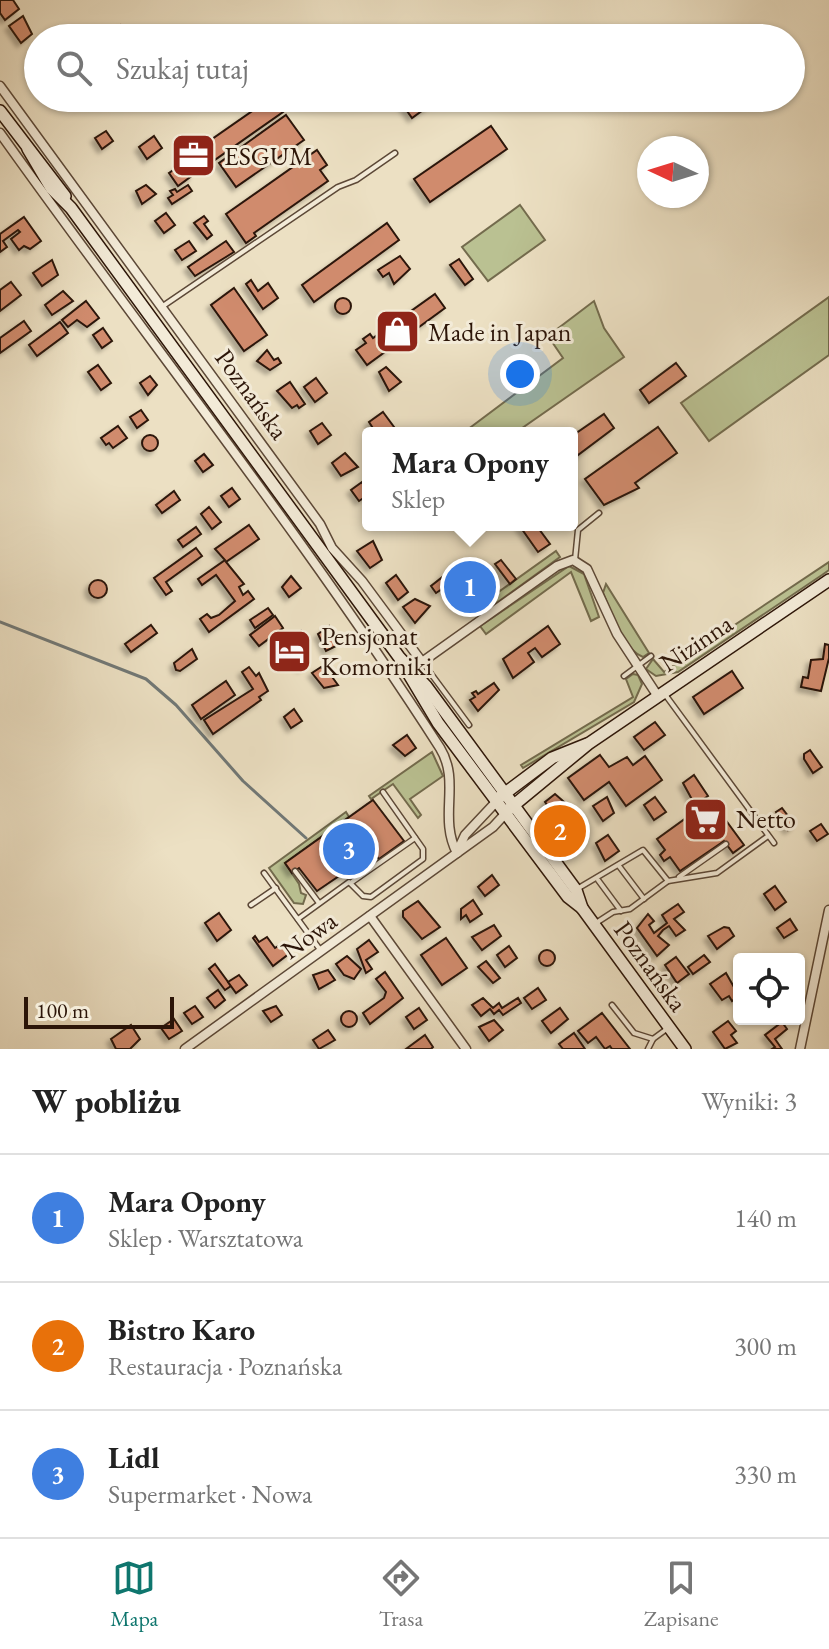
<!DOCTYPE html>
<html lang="pl">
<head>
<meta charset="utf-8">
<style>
	body { margin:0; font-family:"EB Garamond",serif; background:#f6f6f6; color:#222 }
	.controls { position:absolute; right:24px; bottom:24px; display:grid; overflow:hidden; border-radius:8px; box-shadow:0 2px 6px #0004 }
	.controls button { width:72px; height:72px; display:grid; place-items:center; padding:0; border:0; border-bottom:2px solid #e0e0e0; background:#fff; color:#222; font:40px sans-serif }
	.compass { position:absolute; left:637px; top:136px; width:72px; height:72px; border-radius:50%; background:#fff; box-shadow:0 2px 6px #0004; rotate:274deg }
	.scale { position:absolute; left:24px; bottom:20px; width:150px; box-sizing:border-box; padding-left:8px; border:4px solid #2c1508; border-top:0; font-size:22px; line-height:28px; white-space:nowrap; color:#2c1508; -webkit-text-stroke:6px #f3ebd8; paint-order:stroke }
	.you { position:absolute; left:520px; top:374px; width:28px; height:28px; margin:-20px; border:6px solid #fff; border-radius:50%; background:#1a73e8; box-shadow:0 0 0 12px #1a73e833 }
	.badge { display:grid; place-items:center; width:52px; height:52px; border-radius:50%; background:#0f766e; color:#fff; font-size:26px; font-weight:700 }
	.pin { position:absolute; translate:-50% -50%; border:4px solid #fff; box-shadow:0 2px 8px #0006 }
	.popup { position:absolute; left:362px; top:427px; width:216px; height:104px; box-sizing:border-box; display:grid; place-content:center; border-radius:8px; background:#fff; filter:drop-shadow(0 2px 6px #0005); font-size:26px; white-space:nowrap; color:#767676 }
	.popup b { font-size:30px; color:#222 }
	.popup::after { content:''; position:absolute; left:50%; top:100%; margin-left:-16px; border:16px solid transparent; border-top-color:#fff }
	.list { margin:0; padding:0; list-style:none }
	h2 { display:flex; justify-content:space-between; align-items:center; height:104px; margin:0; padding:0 32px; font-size:34px }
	h2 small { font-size:26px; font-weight:400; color:#767676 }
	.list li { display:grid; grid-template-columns:52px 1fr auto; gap:24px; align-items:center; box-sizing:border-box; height:128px; padding:0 32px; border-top:2px solid #e0e0e0 }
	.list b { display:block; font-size:30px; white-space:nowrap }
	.list p { margin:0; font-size:26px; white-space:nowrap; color:#767676 }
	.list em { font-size:26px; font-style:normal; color:#767676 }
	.icon { flex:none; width:44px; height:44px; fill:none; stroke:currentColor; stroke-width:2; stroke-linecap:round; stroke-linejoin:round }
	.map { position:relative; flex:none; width:829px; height:1049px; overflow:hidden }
	.search { position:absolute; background:#fff; box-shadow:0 2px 6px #0004; left:24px; right:24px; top:24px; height:88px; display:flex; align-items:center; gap:20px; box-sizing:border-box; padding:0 28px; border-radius:44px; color:#767676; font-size:30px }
	.sheet { height:488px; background:#fff }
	nav { display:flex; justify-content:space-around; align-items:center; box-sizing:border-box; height:112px; border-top:2px solid #e0e0e0; background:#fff; font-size:22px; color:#767676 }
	nav a { display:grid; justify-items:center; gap:4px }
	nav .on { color:#0f766e }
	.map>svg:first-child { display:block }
</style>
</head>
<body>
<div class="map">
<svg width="829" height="1049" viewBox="0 0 829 1049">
	<defs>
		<filter id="shadow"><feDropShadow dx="-4" dy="4" stdDeviation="2" flood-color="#0004"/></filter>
	</defs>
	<rect width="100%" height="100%" fill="#ece0c3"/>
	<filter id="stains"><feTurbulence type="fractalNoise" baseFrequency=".0025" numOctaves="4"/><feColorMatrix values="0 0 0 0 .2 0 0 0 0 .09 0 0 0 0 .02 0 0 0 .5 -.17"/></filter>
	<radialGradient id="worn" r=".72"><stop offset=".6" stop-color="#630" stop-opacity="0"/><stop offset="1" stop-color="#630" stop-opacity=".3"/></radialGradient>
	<g fill="#bac192" stroke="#736b4d" stroke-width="2">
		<polygon points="520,205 545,240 488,281 462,247"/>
		<polygon points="829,297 829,355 709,441 681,403"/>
		<polygon points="594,301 604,328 624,357 515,433 463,433 563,358 548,336"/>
		<polygon points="556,551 560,557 491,607 483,603"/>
		<polygon points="829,562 829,570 822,575 678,672 656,676 646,669 653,659 664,672"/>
		<polygon points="569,566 584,574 599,617 591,621 571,572 486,634 480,626"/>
		<path d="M606,584L649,653L643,657C624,651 611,611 603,593Z"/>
		<polygon points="633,674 638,675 642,684 634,702 523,768 521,765 633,697 626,679"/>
		<polygon points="432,752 443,776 410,799 421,815 418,818 393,784 371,799 369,796"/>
		<polygon points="346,812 349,817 285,863 299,884 301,893 306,895 303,904 294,903 269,868"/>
	</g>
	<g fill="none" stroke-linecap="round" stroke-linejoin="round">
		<polyline stroke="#717876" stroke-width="3" points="0,622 146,679 176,705 243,781 306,838"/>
	</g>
	<g fill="#d08b6d" stroke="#2c1508" stroke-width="2" filter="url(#shadow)">
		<polygon points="0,0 13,0 19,9 5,20 0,13"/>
		<polygon points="23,16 32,34 21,43 9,26"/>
		<polygon points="121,25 132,28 134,37 112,38"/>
		<polygon points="271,98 283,112 209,164 206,160 190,171 193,175 178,186 169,173 185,162 179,154 196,143 199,148"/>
		<polygon points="398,98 431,98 434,102 412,118"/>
		<polygon points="286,115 304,140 236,187 219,163"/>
		<polygon points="491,126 507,149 430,202 414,179"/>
		<polygon points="106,131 113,141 102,149 95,138"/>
		<polygon points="154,136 162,148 147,159 139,147"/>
		<polygon points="317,150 327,165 320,170 328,181 254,233 256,236 246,243 226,214"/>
		<polygon points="146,185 156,194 142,204 136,191"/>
		<polygon points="188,185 192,191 172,204 168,198 173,195 170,191 175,189 177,192"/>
		<polygon points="166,213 175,225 164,233 155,221"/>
		<polygon points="204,216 208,221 204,224 212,235 207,239 194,223"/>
		<polygon points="24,217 41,241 30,249 24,246 19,250 11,239 20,232 18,230 3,241 7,247 0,252 0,234"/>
		<polygon points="387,223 399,240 314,302 302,285"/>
		<polygon points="189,241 196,251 182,260 175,250"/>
		<polygon points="226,241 234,252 195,276 188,267"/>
		<polygon points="400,256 410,269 394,284 389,273 383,277 378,270"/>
		<polygon points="459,259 473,279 465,285 450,265"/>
		<polygon points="52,260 58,275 42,286 33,273"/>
		<polygon points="251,280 258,291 268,283 278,298 263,309 246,284"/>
		<polygon points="11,282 21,295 0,311 0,290"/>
		<polygon points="234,288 267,335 244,351 211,305"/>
		<polygon points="63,291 73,301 52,315 45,305"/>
		<polygon points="435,294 445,308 367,365 356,350 366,343 363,339 370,334 373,338"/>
		<circle cx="343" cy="306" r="8"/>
		<polygon points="86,301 99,318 87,327 77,320 68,327 62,320"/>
		<polygon points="24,321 31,331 0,353 0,338"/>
		<polygon points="60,322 68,333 37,356 29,345"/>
		<polygon points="103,328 112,341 102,348 93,335"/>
		<polygon points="267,350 274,360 278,358 281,363 270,370 257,361"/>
		<polygon points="676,363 686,376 649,403 640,390"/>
		<polygon points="98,365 111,383 101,390 88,372"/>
		<polygon points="386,367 401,382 389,391 379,372"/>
		<polygon points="150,376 157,385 148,395 140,383"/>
		<polygon points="316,378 327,393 315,402 304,387"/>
		<polygon points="290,382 305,404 299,408 297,405 292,408 277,391"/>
		<polygon points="141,410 148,420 137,428 130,417"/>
		<polygon points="383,412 397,431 394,433 376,433 369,422"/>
		<polygon points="604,414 614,428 578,455 572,447 572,436"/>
		<polygon points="322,423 331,435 318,444 310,431"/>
		<polygon points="118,426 127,438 113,448 109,443 106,445 101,438"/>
		<polygon points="658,427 677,453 635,483 639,488 604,505 585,479"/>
		<circle cx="150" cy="443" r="8"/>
		<polygon points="345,453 358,467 341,476 332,463"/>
		<polygon points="204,454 213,465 203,472 195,461"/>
		<polygon points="362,482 368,495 359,501 351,490"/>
		<polygon points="232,488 240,499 229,507 221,496"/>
		<polygon points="174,491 180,500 162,513 156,505"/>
		<polygon points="209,507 221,522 212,529 201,514"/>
		<polygon points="249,525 259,539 226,562 244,584 239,587 243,595 248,591 254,599 209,632 200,619 207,614 211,618 219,615 235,601 216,575 202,585 198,579 225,560 215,549"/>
		<polygon points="519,525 536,525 550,544 538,552"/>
		<polygon points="196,527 201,534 183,547 178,540"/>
		<polygon points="373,541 382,560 370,568 357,551"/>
		<polygon points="196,548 202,556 166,582 172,591 166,595 154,578"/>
		<polygon points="501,560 516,579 510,584 495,564"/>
		<polygon points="470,574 479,586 462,599 456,589"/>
		<polygon points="396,575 408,592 398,600 386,583"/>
		<polygon points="445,575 451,583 436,593 431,586"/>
		<polygon points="291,576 301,588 289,597 282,587"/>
		<circle cx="98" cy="589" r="9"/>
		<polygon points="415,599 430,606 415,623 403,607"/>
		<polygon points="268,608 273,615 255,628 250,620"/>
		<polygon points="275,616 283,628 259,646 250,635"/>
		<polygon points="151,625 157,633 131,652 125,644"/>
		<polygon points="329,626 338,645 326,651 318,634"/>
		<polygon points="548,626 560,644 542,657 535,648 528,653 534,662 513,678 503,659"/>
		<polygon points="301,631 308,641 298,648 309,662 301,668 291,653 284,658 277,648"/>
		<polygon points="825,644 829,645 829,658 821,691 801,687 803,677 808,678 811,660 823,659"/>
		<polygon points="192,649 197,659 180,671 176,670 174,663"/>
		<polygon points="249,667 256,676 259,673 268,691 259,697 261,700 213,734 204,720 253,689 242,672"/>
		<polygon points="321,667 325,672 327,670 338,685 324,688 312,673"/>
		<polygon points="732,671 743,688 704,714 693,697"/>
		<polygon points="226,681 235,695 201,719 192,705"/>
		<polygon points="494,683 499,690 478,711 470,700 475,697 472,693 476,691 478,694"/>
		<polygon points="294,709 302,721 291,728 284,717"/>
		<polygon points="655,722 665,735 644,750 634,737"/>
		<polygon points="407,735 416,748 405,756 393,745"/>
		<polygon points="810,750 822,767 813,773 804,759 804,754"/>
		<polygon points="600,755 609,767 627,757 633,765 645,756 662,780 626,806 609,782 584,800 568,778"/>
		<polygon points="694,775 708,796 695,805 683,783"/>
		<polygon points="555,794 570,807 562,812 559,807 552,812 545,802"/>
		<polygon points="607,797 614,813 603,821 593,806"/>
		<polygon points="655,797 666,812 654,820 644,805"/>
		<polygon points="373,800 404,841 379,859 377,857 351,875 348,870 317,891 299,868 292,873 285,863"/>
		<polygon points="711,800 744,845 733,853 724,841 680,871 670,857 664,861 660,855 665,850 657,839"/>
		<polygon points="782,808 795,825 788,830 776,812"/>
		<polygon points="572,817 582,832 576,837 572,833 569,835 561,824"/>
		<polygon points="821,824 828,834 817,841 810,831"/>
		<polygon points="608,835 619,851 605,861 596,843"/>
		<polygon points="492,875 499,885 485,896 478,887"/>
		<polygon points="775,886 786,902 775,910 764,894"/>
		<polygon points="473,900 482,914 470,922 466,915 461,919 461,909"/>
		<polygon points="418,901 440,927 422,939 403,917 403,911"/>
		<polygon points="678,904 684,912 674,919 685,930 676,936 669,926 663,930 658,936 669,945 657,956 637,928 648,914 654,921 649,925 654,933 667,923 662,915"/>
		<polygon points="219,913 231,930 217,941 205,923"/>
		<polygon points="790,919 797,930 784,938 777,928"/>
		<polygon points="494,925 501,936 482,950 472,937"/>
		<polygon points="724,927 729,928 734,936 717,949 708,936"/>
		<polygon points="255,936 259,942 267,937 275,948 283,943 290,953 273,966 253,938"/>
		<polygon points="446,938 467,968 442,985 421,955"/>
		<polygon points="369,940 378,952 366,960 372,969 366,973 357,949"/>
		<polygon points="509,946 517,958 505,967 497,955"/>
		<circle cx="547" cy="958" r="8"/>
		<polygon points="704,955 710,962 693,974 688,967"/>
		<polygon points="347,956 361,969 354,979 344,975 336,964"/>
		<polygon points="676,957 689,974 677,983 665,965"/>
		<polygon points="486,961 500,978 493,983 478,967"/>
		<polygon points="215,964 231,986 225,990 209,969"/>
		<polygon points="328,970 335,980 319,989 313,975"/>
		<polygon points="385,972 403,998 370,1024 363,1013 384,998 386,992 376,979"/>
		<polygon points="726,973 739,996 732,1001 729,996 722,1000 710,984"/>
		<polygon points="239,975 247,985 236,993 228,982"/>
		<polygon points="538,988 546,1000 532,1009 524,998"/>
		<polygon points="218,990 225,1000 215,1008 207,998"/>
		<polygon points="483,998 493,1008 499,1003 502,1008 518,998 521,1003 503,1015 499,1010 494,1014 490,1009 481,1016 472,1005"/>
		<polygon points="195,1006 203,1017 192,1024 184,1013"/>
		<polygon points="276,1006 282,1015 271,1022 263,1011"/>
		<polygon points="419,1008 427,1020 414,1029 406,1017"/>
		<polygon points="560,1008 568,1019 551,1033 542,1021"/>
		<circle cx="349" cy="1019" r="8"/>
		<polygon points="602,1013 630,1049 612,1049 610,1046 605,1049 596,1037 588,1043 578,1031"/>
		<polygon points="174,1019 182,1031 169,1039 161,1028"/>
		<polygon points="494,1020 503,1030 489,1041 479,1027"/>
		<polygon points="728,1021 736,1031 731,1035 737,1043 725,1049 713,1032"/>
		<polygon points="782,1022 787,1029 775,1039 782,1049 772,1049 775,1047 765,1035"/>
		<polygon points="131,1025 140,1039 130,1049 116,1049 111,1039"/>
		<polygon points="328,1030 335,1040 319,1049 313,1040"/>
		<polygon points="574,1033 585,1049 563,1049 559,1044"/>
		<polygon points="425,1035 433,1047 431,1049 406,1049"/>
	</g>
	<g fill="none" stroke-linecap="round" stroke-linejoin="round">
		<defs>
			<g id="lane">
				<polyline points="163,306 338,187 356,180 395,153"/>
				<polyline points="575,560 578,530 599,513"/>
				<polyline points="423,663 469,725"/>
				<polyline points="624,676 651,656"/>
				<polyline points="664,693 774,843"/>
				<polyline points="619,866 644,899"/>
				<polyline points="295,871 319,903"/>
				<polyline points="264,873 321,951"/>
				<polyline points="679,877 726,844"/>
				<polyline points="598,880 621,911"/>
				<polyline points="352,882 415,838"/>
				<polyline points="577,889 643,850 668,881"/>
				<polyline points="251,905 276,888"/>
				<polyline points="298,919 349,882 363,896 371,897 423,859 423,849 383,792"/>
				<polyline points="596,923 613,912 630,909 668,881 717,873 768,836"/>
				<polyline points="612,1005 634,1033 653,1039"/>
				<polyline points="648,1049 653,1039 668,1028"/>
			</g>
			<g id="street">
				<polyline points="0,86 320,524 332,548 362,581 422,662 557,566 573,560 587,569 617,634 657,695"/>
				<path d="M0,133C146,338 304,536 440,748C461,782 438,817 457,853"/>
				<polyline points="457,852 465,835 496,802"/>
				<polyline points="370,916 466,1049"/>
				<polyline points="185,1049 493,827 505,814"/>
				<polyline points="800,1049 829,910"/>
			</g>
			<g id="secondary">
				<polyline points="0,111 65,196"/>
				<polyline points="28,149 51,188 71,208 399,657 426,686 576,890 582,908"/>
				<polyline points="401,661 438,723 568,897 582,908 685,1049"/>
				<polyline points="500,797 552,758 587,744"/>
				<polyline points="508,810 588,744 829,580"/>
			</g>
		</defs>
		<use href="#lane" stroke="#5c4837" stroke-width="7"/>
		<use href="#street" stroke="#5c4837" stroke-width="11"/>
		<use href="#secondary" stroke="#2c1508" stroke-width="14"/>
		<use href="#lane" stroke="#f3ebd8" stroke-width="4"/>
		<use href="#street" stroke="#f3ebd8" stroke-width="8"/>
		<use href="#secondary" stroke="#f3ebd8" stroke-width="11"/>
	</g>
	<defs>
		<symbol id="office-square" viewBox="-11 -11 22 22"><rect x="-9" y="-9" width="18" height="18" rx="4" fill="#8f2418" stroke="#f3ebd8"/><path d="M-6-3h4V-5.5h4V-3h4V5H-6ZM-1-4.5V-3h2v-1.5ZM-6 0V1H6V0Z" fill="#fff"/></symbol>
		<symbol id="shop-square" viewBox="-11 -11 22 22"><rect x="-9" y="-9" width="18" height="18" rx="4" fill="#8f2418" stroke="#f3ebd8"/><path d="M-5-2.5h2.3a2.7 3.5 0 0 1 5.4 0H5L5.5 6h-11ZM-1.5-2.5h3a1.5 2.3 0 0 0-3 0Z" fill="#fff"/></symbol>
		<symbol id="hotel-square" viewBox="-11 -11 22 22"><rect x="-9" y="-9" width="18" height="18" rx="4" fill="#8f2418" stroke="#f3ebd8"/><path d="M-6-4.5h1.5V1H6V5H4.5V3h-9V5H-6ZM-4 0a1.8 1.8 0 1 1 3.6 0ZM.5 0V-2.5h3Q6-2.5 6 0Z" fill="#fff"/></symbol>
		<symbol id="supermarket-square" viewBox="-11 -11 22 22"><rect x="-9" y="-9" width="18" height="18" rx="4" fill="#8f2418" stroke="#f3ebd8"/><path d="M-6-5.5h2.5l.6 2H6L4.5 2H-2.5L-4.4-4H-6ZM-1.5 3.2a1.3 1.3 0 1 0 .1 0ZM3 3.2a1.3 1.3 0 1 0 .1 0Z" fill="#fff"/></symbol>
	</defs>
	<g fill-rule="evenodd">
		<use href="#office-square" x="168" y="130" width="51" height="51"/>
		<use href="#shop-square" x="372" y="306" width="51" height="51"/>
		<use href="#hotel-square" x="264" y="626" width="51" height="51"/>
		<use href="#supermarket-square" x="680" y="794" width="51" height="51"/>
	</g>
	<g text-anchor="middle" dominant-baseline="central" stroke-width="6" stroke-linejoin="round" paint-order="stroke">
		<g font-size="26" fill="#2c1508" stroke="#f3ebd8" text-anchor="start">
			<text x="224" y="156">ESGUM</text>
			<text x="428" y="332">Made in Japan</text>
			<text x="321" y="636">Pensjonat<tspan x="321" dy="30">Komorniki</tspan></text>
			<text x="736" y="819">Netto</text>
		</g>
		<g font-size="26" fill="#2c1508" stroke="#f3ebd8">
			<text transform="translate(252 394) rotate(54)">Poznańska</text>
			<text transform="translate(696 643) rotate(-34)">Nizinna</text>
			<text transform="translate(309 935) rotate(-36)">Nowa</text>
			<text transform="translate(651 966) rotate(54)">Poznańska</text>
		</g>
	</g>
	<rect width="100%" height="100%" filter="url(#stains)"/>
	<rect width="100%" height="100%" fill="url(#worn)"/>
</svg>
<div class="controls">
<button><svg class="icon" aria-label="locate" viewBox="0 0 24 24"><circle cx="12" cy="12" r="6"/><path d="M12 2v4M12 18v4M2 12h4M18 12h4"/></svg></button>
</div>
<svg class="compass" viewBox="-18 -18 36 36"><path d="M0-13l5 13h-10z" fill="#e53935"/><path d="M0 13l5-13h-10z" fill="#767676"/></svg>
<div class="scale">100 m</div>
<div class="you"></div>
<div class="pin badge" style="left:470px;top:587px;background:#3f7fe0">1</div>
<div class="popup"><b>Mara Opony</b>Sklep</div>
<div class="pin badge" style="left:560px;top:831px;background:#e8710a">2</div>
<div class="pin badge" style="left:349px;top:849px;background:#3f7fe0">3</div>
<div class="search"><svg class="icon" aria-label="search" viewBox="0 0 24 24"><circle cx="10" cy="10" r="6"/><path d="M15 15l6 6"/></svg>Szukaj tutaj</div>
</div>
<section class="sheet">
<h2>W pobliżu<small>Wyniki: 3</small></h2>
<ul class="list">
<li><span class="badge" style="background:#3f7fe0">1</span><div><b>Mara Opony</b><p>Sklep · Warsztatowa</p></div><em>140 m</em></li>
<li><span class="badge" style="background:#e8710a">2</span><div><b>Bistro Karo</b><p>Restauracja · Poznańska</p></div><em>300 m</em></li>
<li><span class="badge" style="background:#3f7fe0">3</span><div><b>Lidl</b><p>Supermarket · Nowa</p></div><em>330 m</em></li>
</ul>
</section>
<nav>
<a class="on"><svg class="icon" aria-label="map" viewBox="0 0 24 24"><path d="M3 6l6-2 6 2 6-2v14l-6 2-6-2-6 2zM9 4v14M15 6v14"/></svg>Mapa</a>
<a><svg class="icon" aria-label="directions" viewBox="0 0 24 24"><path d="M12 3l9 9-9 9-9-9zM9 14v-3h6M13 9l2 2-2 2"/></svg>Trasa</a>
<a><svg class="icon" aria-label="saved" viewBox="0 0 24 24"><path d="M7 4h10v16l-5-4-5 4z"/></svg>Zapisane</a>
</nav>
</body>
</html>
